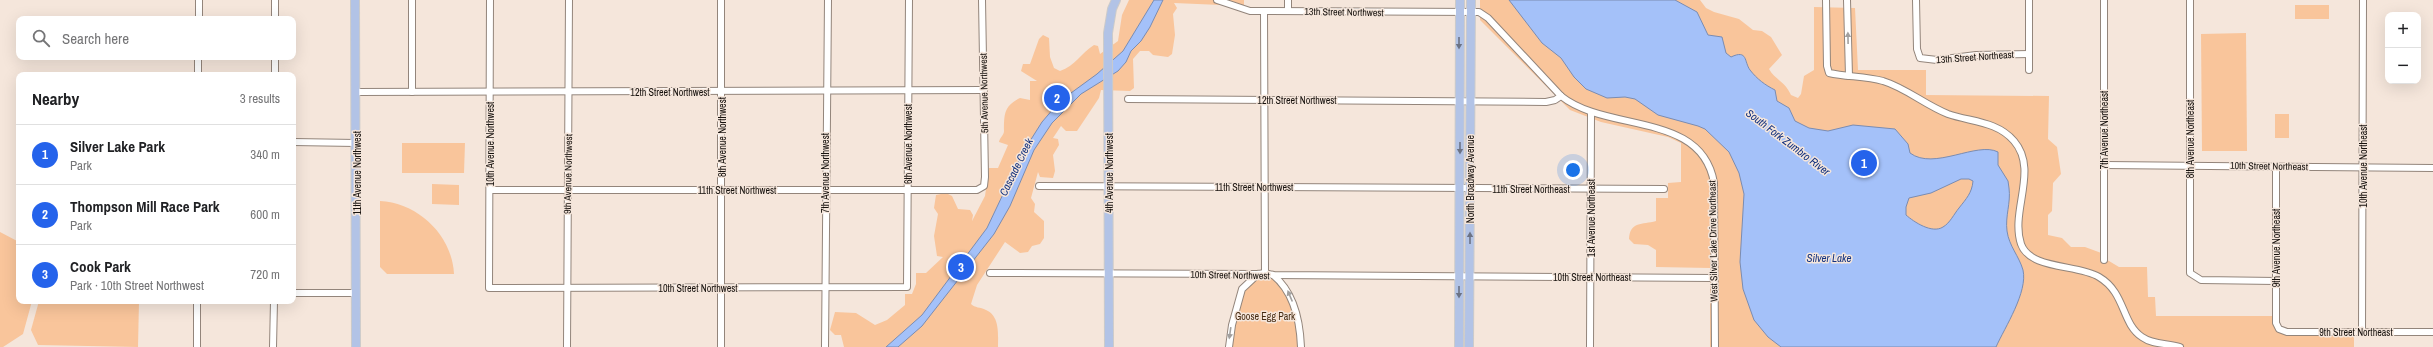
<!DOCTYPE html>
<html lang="en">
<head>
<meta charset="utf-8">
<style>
	body { margin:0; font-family:"Archivo Narrow",sans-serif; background:#f2f2f2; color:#202124 }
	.controls { position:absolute; right:12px; top:12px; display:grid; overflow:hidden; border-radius:8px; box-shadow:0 4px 16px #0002 }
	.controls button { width:36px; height:36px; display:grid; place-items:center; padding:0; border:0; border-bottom:1px solid #e0e0e0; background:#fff; color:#202124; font:20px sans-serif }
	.you { position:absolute; left:1573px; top:170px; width:14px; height:14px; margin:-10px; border:3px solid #fff; border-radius:50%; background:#1a73e8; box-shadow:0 0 0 6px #1a73e833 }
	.badge { display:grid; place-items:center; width:26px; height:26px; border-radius:50%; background:#2563eb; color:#fff; font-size:13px; font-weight:700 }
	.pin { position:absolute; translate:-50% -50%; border:2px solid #fff; box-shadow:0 1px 4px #0006 }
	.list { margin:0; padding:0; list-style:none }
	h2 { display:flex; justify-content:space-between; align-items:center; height:52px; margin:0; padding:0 16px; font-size:17px }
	h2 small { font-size:13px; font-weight:400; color:#757577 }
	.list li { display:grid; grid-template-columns:26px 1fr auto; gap:12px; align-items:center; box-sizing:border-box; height:60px; padding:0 16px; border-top:1px solid #e0e0e0 }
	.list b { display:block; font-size:15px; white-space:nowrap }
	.list p { margin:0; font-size:13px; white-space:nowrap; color:#757577 }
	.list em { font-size:13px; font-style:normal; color:#757577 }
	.icon { flex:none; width:22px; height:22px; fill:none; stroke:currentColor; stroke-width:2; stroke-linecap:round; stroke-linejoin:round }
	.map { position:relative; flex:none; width:2433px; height:347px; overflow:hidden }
	.search { position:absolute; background:#fff; box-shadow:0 4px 16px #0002; left:16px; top:16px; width:280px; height:44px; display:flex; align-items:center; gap:10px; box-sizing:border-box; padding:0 14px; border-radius:8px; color:#757577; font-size:15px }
	.panel { position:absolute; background:#fff; box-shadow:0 4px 16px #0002; left:16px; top:72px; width:280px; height:232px; border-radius:8px }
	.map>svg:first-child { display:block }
</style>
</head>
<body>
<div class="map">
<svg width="2433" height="347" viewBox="0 0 2433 347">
	<rect width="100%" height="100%" fill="#f5e6db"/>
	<g fill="#f9c59b">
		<path d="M1129,0H1244V6L1174,3L1177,8L1173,14L1175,35L1172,54L1168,57L1153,55L1149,51H1140L1133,59L1134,88L1130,91L1101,90L1099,98L1077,131H1066L1061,126L1053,138L1058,139L1059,145L1053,155L1055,171L1053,178L1040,177L1038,172L1031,198L1035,204L1034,212L1044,221V238L1040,244L1032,246L1028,252L1020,253L1005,242L977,285L971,304C975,308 980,307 986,310C1000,316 998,334 998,347H844L841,335H835L830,330L835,312L856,313L875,325L887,320L905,305V294H912L916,284V273H926L943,257L937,256L934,236L938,214L934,208L936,195L946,193L952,196L958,209L970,210L973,215L972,221L985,196L989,168H998L1008,145L999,142C1000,137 1004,135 1004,131C1004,114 1004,106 1020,98L1030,100V81H1037L1021,71L1023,64H1030L1039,39L1043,35L1049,38L1050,57L1054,68L1060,71C1075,66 1081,53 1094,45L1098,46L1100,54L1118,41L1122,15Z"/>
		<path d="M1480,0H1700L1706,8L1714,12L1739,19L1753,30L1762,31L1771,37L1782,55L1769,69C1775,80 1785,81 1791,95L1798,98L1801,94L1804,76L1814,70V7L1855,8L1858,70H1926V95L2049,96L2048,139L2057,147L2061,174L2053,183L2052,211L2048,215V235L2062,238L2071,247H2085L2104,254V258L2119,267H2147L2148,297H2155L2156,316H2276V323L2287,332L2354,337V347H1710V268L1656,267V250L1648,245L1634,244L1629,239C1630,221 1642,225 1656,221V198H1668V183L1681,182V143L1668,137L1601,122L1570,110L1480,20Z"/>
		<rect x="2295" y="5" width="34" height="14"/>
		<polygon points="2246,33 2247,151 2202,151 2201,34"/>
		<rect x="2275" y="114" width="14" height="24"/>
		<polygon points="402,143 465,143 464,173 402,173"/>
		<polygon points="432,184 459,185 459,205 432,204"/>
		<path d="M380,201C418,203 452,235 454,274H387L380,267Z"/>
		<polygon points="0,232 19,242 19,301 32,301 23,334 3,347 0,347"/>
		<polygon points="1258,274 1273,275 1291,296 1301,347 1229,347 1242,289"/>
		<polygon points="39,301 139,301 138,347 38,345 31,330"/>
	</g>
	<g fill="#a4c1f9" stroke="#7a8cb2" fill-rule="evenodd">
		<polygon points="1154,0 1163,0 1150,27 1141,41 1131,51 1126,62 1118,71 1081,94 1052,123 1034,150 1010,206 994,234 922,326 898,347 886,347 922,315 987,228 1023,152 1042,122 1060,101 1097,74 1123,51"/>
		<path d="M1509,0H1675L1697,12L1708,35L1722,37L1726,53L1731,57C1748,49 1744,62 1750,70C1757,79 1765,85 1775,90L1777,101L1789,108L1795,121L1809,128L1828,131L1853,125L1895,129L1908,144L1910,153C1934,171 1977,141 1998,152V165L2008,181L2009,188C2011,203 2005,216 2007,231C2009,246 2019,256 2023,270C2028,292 2005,327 1996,347H1781L1768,337L1754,320L1743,289L1740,262L1744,194L1739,173L1729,152L1705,129L1698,126L1658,115L1635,99L1625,97L1607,98L1586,89L1574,77L1561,58L1542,43ZM1961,179H1969L1973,181C1972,193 1966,199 1959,208C1954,214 1950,223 1943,227C1932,234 1914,222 1906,215V207L1909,198L1931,193Z"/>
	</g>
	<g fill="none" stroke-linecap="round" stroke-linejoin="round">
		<defs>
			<g id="minor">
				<polyline points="412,0 412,92"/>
				<polyline points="490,0 489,288 907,287 909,0"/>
				<polyline points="721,0 721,347"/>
				<path d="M1217,0L1250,11L1479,12L1488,18L1561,96C1607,133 1702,111 1714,183L1715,347"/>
				<path d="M1826,0L1827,66L1829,73C1847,77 1865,76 1883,81C1906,88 1925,105 1948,114C1971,122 1997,121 2014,141C2039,170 2010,211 2021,244C2030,270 2078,264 2099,277C2126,293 2121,323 2142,337C2153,345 2168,343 2180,347"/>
				<polyline points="1847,0 1849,76"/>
				<polyline points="1916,0 1917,49 1920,58 1937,60 1976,55 2029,54"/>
				<polyline points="2190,0 2190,273 2201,280 2276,281"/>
				<polyline points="1288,11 1288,0"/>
				<polyline points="1264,12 1265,273"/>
				<polyline points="199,19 199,0"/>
				<polyline points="275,19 275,0"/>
				<polyline points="2029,70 2029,0"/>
				<polyline points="198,75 198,57"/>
				<polyline points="275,75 275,57"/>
				<polyline points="357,92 984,90"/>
				<polyline points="1128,99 1546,102 1555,100 1561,96"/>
				<polyline points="293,142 356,143"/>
				<polyline points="2105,165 2433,168"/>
				<polyline points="2276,167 2276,323 2279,329 2287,332 2433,332"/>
				<polyline points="1039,186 1664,189"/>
				<polyline points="490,190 977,190 984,186 985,177 982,0"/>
				<polyline points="2104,260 2104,0"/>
				<polyline points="990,273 1258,274 1265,273 1273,275 1714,278"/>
				<path d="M1273,275C1294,292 1300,321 1301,347"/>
				<polyline points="293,293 356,293"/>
				<polyline points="2362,332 2363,0"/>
				<polyline points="197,347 197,301"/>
				<polyline points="273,347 274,301"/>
				<polyline points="567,347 569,0"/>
				<polyline points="825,347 828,0"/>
				<polyline points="1229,347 1232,325 1242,289 1258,274"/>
				<polyline points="1590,347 1591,113"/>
			</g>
			<g id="major">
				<polyline points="355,0 356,347"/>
				<polyline points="1109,347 1108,33 1112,9 1116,0"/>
				<polyline points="1459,347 1460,0"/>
				<polyline points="1469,347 1471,0"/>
			</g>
		</defs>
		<use href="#minor" stroke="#93857b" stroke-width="8"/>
		<use href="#major" stroke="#cccbca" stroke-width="10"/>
		<use href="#minor" stroke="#fff" stroke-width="6"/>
		<use href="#major" stroke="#b2c3e6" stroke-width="8"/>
	</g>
	<defs><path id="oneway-solid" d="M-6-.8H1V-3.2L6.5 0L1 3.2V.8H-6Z"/></defs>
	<g fill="#a2a09f">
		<use href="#oneway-solid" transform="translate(1848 38) rotate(-91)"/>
		<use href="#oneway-solid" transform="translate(1290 296) rotate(-113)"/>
		<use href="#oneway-solid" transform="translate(1230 333) rotate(98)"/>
	</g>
	<g fill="#6c7385">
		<use href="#oneway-solid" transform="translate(1459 43) rotate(90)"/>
		<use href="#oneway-solid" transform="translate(1460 148) rotate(90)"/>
		<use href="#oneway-solid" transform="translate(1470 238) rotate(-90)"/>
		<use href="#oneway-solid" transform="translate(1459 292) rotate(90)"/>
	</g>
	<g text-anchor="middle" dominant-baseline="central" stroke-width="3" stroke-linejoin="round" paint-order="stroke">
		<g font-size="10" fill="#17120e" stroke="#f5e6db">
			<text transform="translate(1344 12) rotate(1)">13th Street Northwest</text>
			<text transform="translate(1975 57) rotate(-4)">13th Street Northeast</text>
			<text x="670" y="92">12th Street Northwest</text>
			<text transform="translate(984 93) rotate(-91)">5th Avenue Northwest</text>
			<text x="1297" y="100">12th Street Northwest</text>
			<text transform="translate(2104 130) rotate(-90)">7th Avenue Northeast</text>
			<text transform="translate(722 137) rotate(-90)">8th Avenue Northwest</text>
			<text transform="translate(2190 139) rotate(-90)">8th Avenue Northeast</text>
			<text transform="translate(490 144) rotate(-90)">10th Avenue Northwest</text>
			<text transform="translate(908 144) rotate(-90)">6th Avenue Northwest</text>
			<text transform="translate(2269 166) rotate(1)">10th Street Northeast</text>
			<text transform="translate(2363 166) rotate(-90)">10th Avenue Northeast</text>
			<text transform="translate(357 173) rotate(-90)">11th Avenue Northwest</text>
			<text transform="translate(825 173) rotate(-90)">7th Avenue Northwest</text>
			<text transform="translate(1109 173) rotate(-90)">4th Avenue Northwest</text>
			<text transform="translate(568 174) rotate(-89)">9th Avenue Northwest</text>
			<text transform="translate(1470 179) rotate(-90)">North Broadway Avenue</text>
			<text x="1254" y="187">11th Street Northwest</text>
			<text x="1531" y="189">11th Street Northeast</text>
			<text x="737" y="190">11th Street Northwest</text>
			<text transform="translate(1591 218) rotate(-90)">1st Avenue Northeast</text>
			<text transform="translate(1713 241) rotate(-91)">West Silver Lake Drive Northeast</text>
			<text transform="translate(2276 248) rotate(-90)">9th Avenue Northeast</text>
			<text transform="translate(1230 275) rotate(1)">10th Street Northwest</text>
			<text x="1592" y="277">10th Street Northeast</text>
			<text x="698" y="288">10th Street Northwest</text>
			<text x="2356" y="332">9th Street Northeast</text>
		</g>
		<g font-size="10" fill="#452a11" stroke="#f5e6db">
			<text x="1265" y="316">Goose Egg Park</text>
		</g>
		<g font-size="11" font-style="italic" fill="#12317f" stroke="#f5e6db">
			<text transform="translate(1788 142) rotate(37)">South Fork Zumbro River</text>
			<text transform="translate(1016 167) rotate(-64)">Cascade Creek</text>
			<text x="1829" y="258">Silver Lake</text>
		</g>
	</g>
</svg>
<div class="controls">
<button>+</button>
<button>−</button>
</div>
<div class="you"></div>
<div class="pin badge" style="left:1864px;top:163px">1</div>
<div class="pin badge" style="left:1057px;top:98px">2</div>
<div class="pin badge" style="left:961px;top:267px">3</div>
<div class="search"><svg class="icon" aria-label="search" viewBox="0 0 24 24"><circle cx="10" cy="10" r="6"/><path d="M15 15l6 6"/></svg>Search here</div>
<section class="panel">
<h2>Nearby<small>3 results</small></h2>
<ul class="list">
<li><span class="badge">1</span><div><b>Silver Lake Park</b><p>Park</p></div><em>340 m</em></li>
<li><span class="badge">2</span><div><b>Thompson Mill Race Park</b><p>Park</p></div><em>600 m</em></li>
<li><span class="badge">3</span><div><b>Cook Park</b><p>Park · 10th Street Northwest</p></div><em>720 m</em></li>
</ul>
</section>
</div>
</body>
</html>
